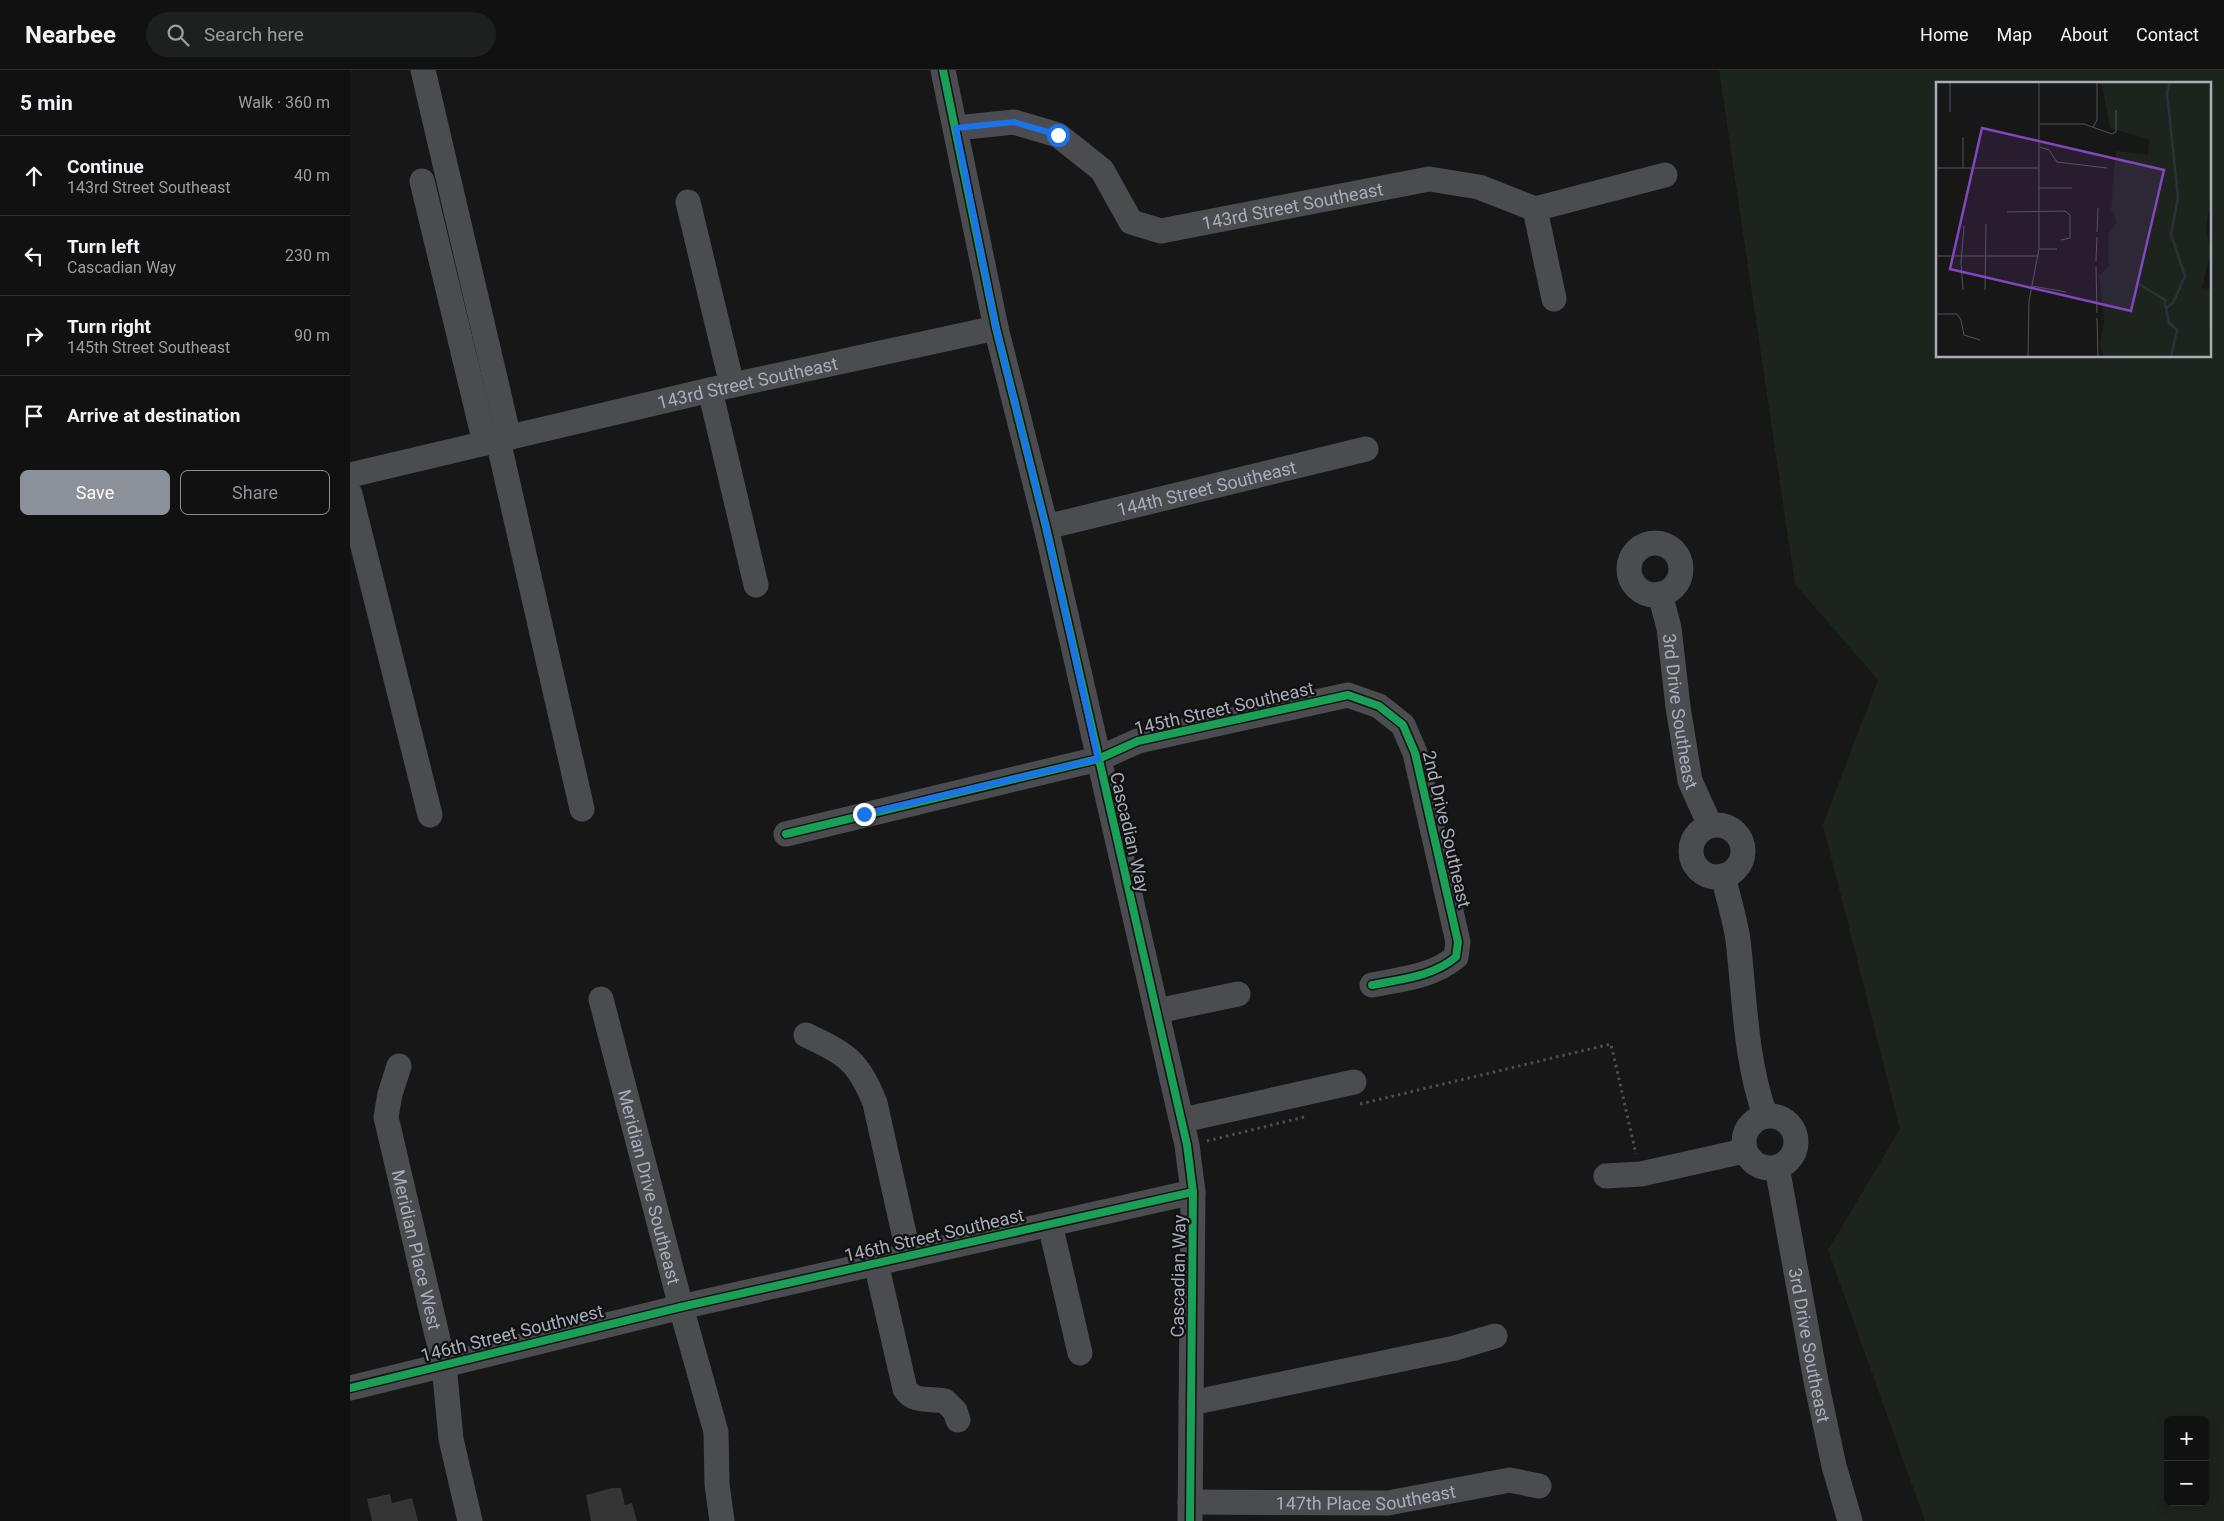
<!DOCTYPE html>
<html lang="en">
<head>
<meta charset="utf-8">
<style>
	body { margin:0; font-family:Roboto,sans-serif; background:#1e1f1f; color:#f1f3f6 }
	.controls { position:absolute; right:15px; bottom:15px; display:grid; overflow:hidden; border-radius:8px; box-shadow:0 2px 12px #0003 }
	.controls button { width:45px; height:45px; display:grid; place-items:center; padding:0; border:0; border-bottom:1px solid #303131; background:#111; color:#f1f3f6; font:25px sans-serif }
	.stop { position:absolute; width:15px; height:15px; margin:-11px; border:4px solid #1a73e8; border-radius:50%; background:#fff }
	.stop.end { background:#1a73e8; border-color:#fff; box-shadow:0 1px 5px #0008 }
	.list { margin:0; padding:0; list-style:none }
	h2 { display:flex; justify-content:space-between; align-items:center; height:65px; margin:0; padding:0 20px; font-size:21px }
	h2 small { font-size:16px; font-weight:400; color:#9c9d9f }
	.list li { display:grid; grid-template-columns:32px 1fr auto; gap:15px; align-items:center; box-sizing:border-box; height:80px; padding:0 20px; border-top:1px solid #303131 }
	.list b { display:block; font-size:19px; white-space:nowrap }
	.list p { margin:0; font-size:16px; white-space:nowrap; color:#9c9d9f }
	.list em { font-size:16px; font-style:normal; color:#9c9d9f }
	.actions { display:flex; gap:10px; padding:15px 20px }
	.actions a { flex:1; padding:11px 0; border:1px solid #8c9099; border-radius:8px; text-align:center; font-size:18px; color:#8c9099 }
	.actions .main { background:#8c9099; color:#fff }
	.icon { flex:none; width:28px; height:28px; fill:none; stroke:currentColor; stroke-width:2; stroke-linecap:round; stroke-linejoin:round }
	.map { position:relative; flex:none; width:1874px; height:1451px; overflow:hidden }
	header { display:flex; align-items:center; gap:30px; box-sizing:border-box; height:70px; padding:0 25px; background:#111; border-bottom:1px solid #303131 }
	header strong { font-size:24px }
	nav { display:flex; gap:28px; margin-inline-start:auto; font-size:18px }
	.search { width:350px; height:45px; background:#1e1f1f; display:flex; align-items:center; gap:12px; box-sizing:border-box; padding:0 18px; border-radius:28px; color:#9c9d9f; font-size:19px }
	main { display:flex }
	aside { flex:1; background:#111 }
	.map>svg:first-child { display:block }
</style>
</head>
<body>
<header>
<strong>Nearbee</strong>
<div class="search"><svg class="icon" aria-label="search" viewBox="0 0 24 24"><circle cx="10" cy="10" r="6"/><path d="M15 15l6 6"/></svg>Search here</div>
<nav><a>Home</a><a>Map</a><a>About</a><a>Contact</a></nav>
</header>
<main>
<aside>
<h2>5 min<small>Walk · 360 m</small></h2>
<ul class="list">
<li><svg class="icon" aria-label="ahead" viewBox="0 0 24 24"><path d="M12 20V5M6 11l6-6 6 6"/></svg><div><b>Continue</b><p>143rd Street Southeast</p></div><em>40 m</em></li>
<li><svg class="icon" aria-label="left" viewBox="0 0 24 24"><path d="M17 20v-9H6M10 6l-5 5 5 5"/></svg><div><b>Turn left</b><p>Cascadian Way</p></div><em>230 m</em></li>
<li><svg class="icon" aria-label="right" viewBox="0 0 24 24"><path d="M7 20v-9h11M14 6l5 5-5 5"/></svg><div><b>Turn right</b><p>145th Street Southeast</p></div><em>90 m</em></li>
<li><svg class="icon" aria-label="arrive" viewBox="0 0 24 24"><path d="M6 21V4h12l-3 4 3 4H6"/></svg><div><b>Arrive at destination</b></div></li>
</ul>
<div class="actions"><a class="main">Save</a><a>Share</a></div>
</aside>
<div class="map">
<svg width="1874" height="1451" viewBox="0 0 1874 1451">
	<rect width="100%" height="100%" fill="#171717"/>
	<path fill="#1d241e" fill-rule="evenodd" d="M1369,0H1874V1451H1575L1478,1180L1550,1059L1473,755L1528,610L1445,514ZM1588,14H1860V286H1588ZM1818,1350H1855V1432H1818Z"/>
	<g fill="#353536">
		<polygon points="262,1418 271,1418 275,1435 282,1433 287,1451 241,1451 236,1425"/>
		<polygon points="40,1424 42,1433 62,1428 68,1451 22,1451 17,1429"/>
	</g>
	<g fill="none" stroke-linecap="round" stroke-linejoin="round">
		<g stroke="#4d4e52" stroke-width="3" stroke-dasharray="2.5 4" stroke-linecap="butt">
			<polyline points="1010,1034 1261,974 1286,1084"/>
			<polyline points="857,1071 958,1046"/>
		</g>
		<g stroke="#4b4c50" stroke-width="25">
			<polyline points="73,0 159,368"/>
			<polyline points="593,0 646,258 696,457 837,1075 843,1122 840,1451"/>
			<path id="s1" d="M606,58L664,52L708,65L752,100L781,152L811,161L1079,109L1129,117L1185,139L1315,105"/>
			<polyline points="72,111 135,373"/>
			<polyline points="338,132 382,315"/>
			<polyline points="1185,139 1204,229"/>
			<polyline points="360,320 406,515"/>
			<polyline points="148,370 232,739"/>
			<path id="s2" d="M0,405L360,320L646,258"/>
			<polyline points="0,424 80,745"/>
			<path id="s3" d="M696,457L1016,379"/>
			<circle cx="1305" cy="499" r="26"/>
			<path id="s4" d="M1310,524L1319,558L1328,637L1340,711L1360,755"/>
			<circle cx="1367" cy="781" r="26"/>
			<path d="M436,764L748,689L788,671L998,625L1029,636L1053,655L1065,683L1108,872L1106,887C1082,907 1051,909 1022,915"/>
			<path d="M1373,806C1378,827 1385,849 1388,870C1395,930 1395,988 1415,1045"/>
			<path id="s5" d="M251,929L331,1237L366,1362L367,1414L372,1451"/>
			<polyline points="807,941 888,924"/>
			<path d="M456,965C496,984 508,990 525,1033L559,1186"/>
			<path id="s6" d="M49,996L40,1024L36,1047L94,1295L101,1369L120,1451"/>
			<circle cx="1420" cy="1072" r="26"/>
			<polyline points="833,1050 1004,1012"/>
			<path id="s7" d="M1427,1097L1466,1311L1484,1396L1500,1451"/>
			<polyline points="1256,1106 1291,1104 1394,1081"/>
			<polyline points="700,1154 730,1283"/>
			<path d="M526,1193L555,1319C564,1333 580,1328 595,1331L605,1341L608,1350"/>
			<polyline points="0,1318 331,1237 843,1122"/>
			<polyline points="841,1333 1105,1278 1145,1266"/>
			<path id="s8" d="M840,1432L1038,1433L1160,1410L1189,1416"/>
		</g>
		<defs>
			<g id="cycleway">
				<polyline points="593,0 646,258 696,457 837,1075 843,1122 840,1451"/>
				<path d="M436,764L748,689L788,671L998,625L1029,636L1053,655L1065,683L1108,872L1106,887C1082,907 1051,909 1022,915"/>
				<polyline points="0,1318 331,1237 843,1122"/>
			</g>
		</defs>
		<use href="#cycleway" stroke="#111113" stroke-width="11"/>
		<use href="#cycleway" stroke="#1a9f57" stroke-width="8"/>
	</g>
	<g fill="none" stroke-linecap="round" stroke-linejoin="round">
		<polyline stroke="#1a73e8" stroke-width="6" points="514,744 748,689 696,457 646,258 606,58 664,52 708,65"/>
	</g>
	<g text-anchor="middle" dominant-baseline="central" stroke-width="4.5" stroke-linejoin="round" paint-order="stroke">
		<g font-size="18" fill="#a8adb8" stroke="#111113">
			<text stroke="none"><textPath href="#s1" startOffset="385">143rd Street Southeast</textPath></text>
			<text stroke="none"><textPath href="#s2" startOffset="408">143rd Street Southeast</textPath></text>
			<text stroke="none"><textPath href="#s3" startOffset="165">144th Street Southeast</textPath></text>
			<text transform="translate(874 638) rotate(-13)">145th Street Southeast</text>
			<text stroke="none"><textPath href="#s4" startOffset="119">3rd Drive Southeast</textPath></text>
			<text transform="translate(1097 759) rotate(77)">2nd Drive Southeast</text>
			<text transform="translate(780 762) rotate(77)">Cascadian Way</text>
			<text stroke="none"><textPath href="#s5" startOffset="194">Meridian Drive Southeast</textPath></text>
			<text transform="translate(584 1165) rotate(-13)">146th Street Southeast</text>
			<text stroke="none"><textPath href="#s6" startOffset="189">Meridian Place West</textPath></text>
			<text transform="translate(828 1206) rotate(-89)">Cascadian Way</text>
			<text transform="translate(162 1263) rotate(-14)">146th Street Southwest</text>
			<text stroke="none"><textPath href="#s7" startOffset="181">3rd Drive Southeast</textPath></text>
			<text stroke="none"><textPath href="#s8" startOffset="176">147th Place Southeast</textPath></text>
		</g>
	</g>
	<g transform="translate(1586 12)">
		<rect width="275" height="275" fill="#171717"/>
		<path d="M162,0H275V112L270,146L275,169L266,206L275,207L273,275H167L164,261L168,237L163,194L173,184L172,152L181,140L175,128L180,69L212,73L214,58L174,46L166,3Z" fill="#1d241e"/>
		<path fill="none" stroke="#2a3239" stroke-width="2.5" d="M234,0L231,11L242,115L235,152L249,194L237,221L230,226L233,241L241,248L235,275M203,202L229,218V225"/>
		<path fill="none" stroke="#515357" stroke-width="1" d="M14,30V0M104,42H148L176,52L180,50V28M157,45L161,38V1M104,65L113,68L121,80L171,86M0,86H103M27,86V55M103,106H136M71,130L129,129L134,133V156L125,158M161,150L162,126M103,167H121M0,174H103M160,179L161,155M160,185L161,231M96,204L130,210M27,208L25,181L28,144M49,208L50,142M0,232H21L25,238L28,253L44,258M161,236L162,275M92,275L93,219L103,167V0"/>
		<path fill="#8446be" fill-opacity="0.15" stroke="#8446be" stroke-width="2.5" d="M46,46L228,88L195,229L14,187Z"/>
		<rect width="275" height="275" fill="none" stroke="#a8adb8" stroke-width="2.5"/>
	</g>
</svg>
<div class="controls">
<button>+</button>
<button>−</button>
</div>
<div class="stop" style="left:708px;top:65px"></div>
<div class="stop end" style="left:514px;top:744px"></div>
</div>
</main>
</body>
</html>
